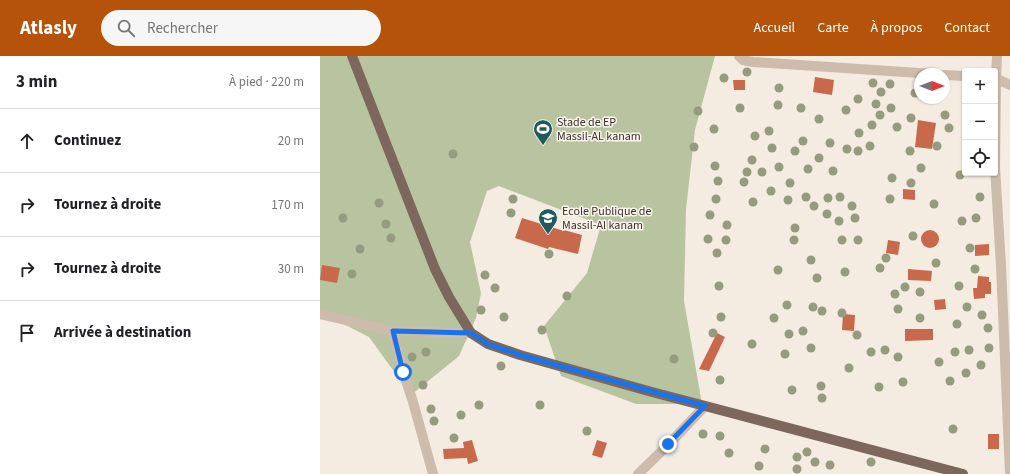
<!DOCTYPE html>
<html lang="fr">
<head>
<meta charset="utf-8">
<style>
	body { margin:0; font-family:"Source Sans 3",sans-serif; background:#f6f6f6; color:#202124 }
	.controls { position:absolute; right:12px; top:12px; display:grid; overflow:hidden; border-radius:4px; box-shadow:0 1px 3px #0004 }
	.controls button { width:36px; height:36px; display:grid; place-items:center; padding:0; border:0; border-bottom:1px solid #e0e0e0; background:#fff; color:#202124; font:20px sans-serif }
	.compass { position:absolute; left:594px; top:12px; width:36px; height:36px; border-radius:50%; background:#fff; box-shadow:0 1px 3px #0004; rotate:90deg }
	.stop { position:absolute; width:12px; height:12px; margin:-9px; border:3px solid #1a73e8; border-radius:50%; background:#fff }
	.stop.end { background:#1a73e8; border-color:#fff; box-shadow:0 1px 4px #0008 }
	.list { margin:0; padding:0; list-style:none }
	h2 { display:flex; justify-content:space-between; align-items:center; height:52px; margin:0; padding:0 16px; font-size:17px }
	h2 small { font-size:13px; font-weight:400; color:#757577 }
	.list li { display:grid; grid-template-columns:26px 1fr auto; gap:12px; align-items:center; box-sizing:border-box; height:64px; padding:0 16px; border-top:1px solid #e0e0e0 }
	.list b { display:block; font-size:15px; white-space:nowrap }
	.list em { font-size:13px; font-style:normal; color:#757577 }
	.icon { flex:none; width:22px; height:22px; fill:none; stroke:currentColor; stroke-width:2; stroke-linecap:round; stroke-linejoin:round }
	.map { position:relative; flex:none; width:690px; height:418px; overflow:hidden }
	header { display:flex; align-items:center; gap:24px; box-sizing:border-box; height:56px; padding:0 20px; background:#b45309; color:#fff }
	header strong { font-size:19px }
	nav { display:flex; gap:22px; margin-inline-start:auto; font-size:14px }
	.search { width:280px; height:36px; background:#f6f6f6; display:flex; align-items:center; gap:10px; box-sizing:border-box; padding:0 14px; border-radius:22px; color:#757577; font-size:15px }
	main { display:flex }
	aside { flex:1; background:#fff }
	.map>svg:first-child { display:block }
</style>
</head>
<body>
<header>
<strong>Atlasly</strong>
<div class="search"><svg class="icon" aria-label="search" viewBox="0 0 24 24"><circle cx="10" cy="10" r="6"/><path d="M15 15l6 6"/></svg>Rechercher</div>
<nav><a>Accueil</a><a>Carte</a><a>À propos</a><a>Contact</a></nav>
</header>
<main>
<aside>
<h2>3 min<small>À pied · 220 m</small></h2>
<ul class="list">
<li><svg class="icon" aria-label="ahead" viewBox="0 0 24 24"><path d="M12 20V5M6 11l6-6 6 6"/></svg><div><b>Continuez</b></div><em>20 m</em></li>
<li><svg class="icon" aria-label="right" viewBox="0 0 24 24"><path d="M7 20v-9h11M14 6l5 5-5 5"/></svg><div><b>Tournez à droite</b></div><em>170 m</em></li>
<li><svg class="icon" aria-label="right" viewBox="0 0 24 24"><path d="M7 20v-9h11M14 6l5 5-5 5"/></svg><div><b>Tournez à droite</b></div><em>30 m</em></li>
<li><svg class="icon" aria-label="arrive" viewBox="0 0 24 24"><path d="M6 21V4h12l-3 4 3 4H6"/></svg><div><b>Arrivée à destination</b></div></li>
</ul>
</aside>
<div class="map">
<svg width="690" height="418" viewBox="0 0 690 418">
	<rect width="100%" height="100%" fill="#f4ebe1"/>
	<polygon fill="#b8c4a0" points="0,0 395,0 375,74 366,153 364,245 382,348 316,348 241,320 224,270 267,217 281,169 179,130 167,135 150,186 161,237 156,262 139,300 91,339 49,281 14,263 0,258"/>
	<g fill="#c8694b">
		<polygon points="495,21 514,24 512,39 493,36"/>
		<polygon points="413,24 425,24 425,34 414,34"/>
		<polygon points="598,64 616,67 612,93 595,91"/>
		<polygon points="583,133 595,134 595,144 583,143"/>
		<polygon points="202,162 244,175 244,174 262,179 258,198 229,191 228,193 195,182"/>
		<circle cx="610" cy="183" r="9"/>
		<polygon points="568,184 580,186 578,199 566,197"/>
		<polygon points="669,188 669,199 655,200 655,189"/>
		<polygon points="2,209 20,212 17,227 0,224"/>
		<polygon points="588,213 612,215 611,225 588,224"/>
		<polygon points="658,220 669,221 669,226 671,226 671,238 665,238 665,242 654,243 653,232 657,232"/>
		<polygon points="625,243 626,253 615,254 614,244"/>
		<polygon points="523,258 535,259 534,275 522,274"/>
		<polygon points="585,273 613,273 613,284 585,285"/>
		<polygon points="397,277 405,281 389,315 379,313"/>
		<rect x="668" y="378" width="11" height="15"/>
		<polygon points="152,384 158,405 148,408 147,402 124,403 123,393 144,392 143,386"/>
		<polygon points="277,384 287,387 282,402 272,399"/>
	</g>
	<g fill="none" stroke-linecap="round" stroke-linejoin="round">
		<g stroke="#cdbbac" stroke-width="10">
			<polyline points="419,0 423,4 433,6 614,18"/>
			<polyline points="677,0 676,22 675,111 681,210 690,418"/>
			<polyline points="624,19 645,20"/>
			<polyline points="675,22 690,29"/>
			<polyline points="0,258 73,275 151,277"/>
			<polyline points="73,275 83,316 93,346 113,418"/>
			<polyline points="318,418 348,389 385,350"/>
		</g>
		<polyline stroke="#7d675c" stroke-width="10" points="32,0 115,213 129,241 151,277 168,288 200,299 332,336 643,418"/>
	</g>
	<g fill="#969b7f">
		<circle cx="427" cy="16" r="4.5"/>
		<circle cx="404" cy="22" r="4.5"/>
		<circle cx="553" cy="27" r="4.5"/>
		<circle cx="570" cy="28" r="4.5"/>
		<circle cx="459" cy="32" r="4.5"/>
		<circle cx="561" cy="36" r="4.5"/>
		<circle cx="595" cy="37" r="4.5"/>
		<circle cx="538" cy="43" r="4.5"/>
		<circle cx="556" cy="48" r="4.5"/>
		<circle cx="458" cy="49" r="4.5"/>
		<circle cx="420" cy="52" r="4.5"/>
		<circle cx="481" cy="52" r="4.5"/>
		<circle cx="571" cy="52" r="4.5"/>
		<circle cx="526" cy="54" r="4.5"/>
		<circle cx="378" cy="55" r="4.5"/>
		<circle cx="560" cy="59" r="4.5"/>
		<circle cx="625" cy="59" r="4.5"/>
		<circle cx="591" cy="62" r="4.5"/>
		<circle cx="499" cy="63" r="4.5"/>
		<circle cx="552" cy="69" r="4.5"/>
		<circle cx="577" cy="71" r="4.5"/>
		<circle cx="629" cy="72" r="4.5"/>
		<circle cx="394" cy="73" r="4.5"/>
		<circle cx="449" cy="75" r="4.5"/>
		<circle cx="539" cy="77" r="4.5"/>
		<circle cx="435" cy="80" r="4.5"/>
		<circle cx="225" cy="82" r="4.5"/>
		<circle cx="483" cy="85" r="4.5"/>
		<circle cx="510" cy="87" r="4.5"/>
		<circle cx="550" cy="90" r="4.5"/>
		<circle cx="617" cy="90" r="4.5"/>
		<circle cx="374" cy="91" r="4.5"/>
		<circle cx="452" cy="92" r="4.5"/>
		<circle cx="527" cy="93" r="4.5"/>
		<circle cx="475" cy="95" r="4.5"/>
		<circle cx="538" cy="95" r="4.5"/>
		<circle cx="590" cy="95" r="4.5"/>
		<circle cx="133" cy="98" r="4.5"/>
		<circle cx="499" cy="102" r="4.5"/>
		<circle cx="432" cy="104" r="4.5"/>
		<circle cx="395" cy="110" r="4.5"/>
		<circle cx="459" cy="111" r="4.5"/>
		<circle cx="601" cy="112" r="4.5"/>
		<circle cx="488" cy="113" r="4.5"/>
		<circle cx="513" cy="115" r="4.5"/>
		<circle cx="427" cy="116" r="4.5"/>
		<circle cx="442" cy="116" r="4.5"/>
		<circle cx="640" cy="119" r="4.5"/>
		<circle cx="572" cy="122" r="4.5"/>
		<circle cx="398" cy="125" r="4.5"/>
		<circle cx="424" cy="126" r="4.5"/>
		<circle cx="470" cy="127" r="4.5"/>
		<circle cx="591" cy="127" r="4.5"/>
		<circle cx="451" cy="135" r="4.5"/>
		<circle cx="486" cy="141" r="4.5"/>
		<circle cx="520" cy="141" r="4.5"/>
		<circle cx="660" cy="141" r="4.5"/>
		<circle cx="508" cy="142" r="4.5"/>
		<circle cx="193" cy="143" r="4.5"/>
		<circle cx="396" cy="143" r="4.5"/>
		<circle cx="570" cy="143" r="4.5"/>
		<circle cx="468" cy="144" r="4.5"/>
		<circle cx="433" cy="146" r="4.5"/>
		<circle cx="59" cy="147" r="4.5"/>
		<circle cx="614" cy="148" r="4.5"/>
		<circle cx="494" cy="150" r="4.5"/>
		<circle cx="532" cy="150" r="4.5"/>
		<circle cx="191" cy="157" r="4.5"/>
		<circle cx="507" cy="158" r="4.5"/>
		<circle cx="390" cy="159" r="4.5"/>
		<circle cx="23" cy="162" r="4.5"/>
		<circle cx="535" cy="162" r="4.5"/>
		<circle cx="656" cy="162" r="4.5"/>
		<circle cx="519" cy="165" r="4.5"/>
		<circle cx="642" cy="165" r="4.5"/>
		<circle cx="66" cy="168" r="4.5"/>
		<circle cx="407" cy="169" r="4.5"/>
		<circle cx="475" cy="172" r="4.5"/>
		<circle cx="593" cy="180" r="4.5"/>
		<circle cx="71" cy="182" r="4.5"/>
		<circle cx="388" cy="183" r="4.5"/>
		<circle cx="406" cy="184" r="4.5"/>
		<circle cx="474" cy="184" r="4.5"/>
		<circle cx="522" cy="184" r="4.5"/>
		<circle cx="538" cy="184" r="4.5"/>
		<circle cx="650" cy="192" r="4.5"/>
		<circle cx="40" cy="193" r="4.5"/>
		<circle cx="397" cy="197" r="4.5"/>
		<circle cx="229" cy="198" r="4.5"/>
		<circle cx="566" cy="202" r="4.5"/>
		<circle cx="491" cy="204" r="4.5"/>
		<circle cx="616" cy="207" r="4.5"/>
		<circle cx="560" cy="212" r="4.5"/>
		<circle cx="655" cy="213" r="4.5"/>
		<circle cx="458" cy="214" r="4.5"/>
		<circle cx="525" cy="216" r="4.5"/>
		<circle cx="32" cy="218" r="4.5"/>
		<circle cx="165" cy="219" r="4.5"/>
		<circle cx="497" cy="222" r="4.5"/>
		<circle cx="399" cy="230" r="4.5"/>
		<circle cx="639" cy="230" r="4.5"/>
		<circle cx="585" cy="231" r="4.5"/>
		<circle cx="175" cy="232" r="4.5"/>
		<circle cx="600" cy="236" r="4.5"/>
		<circle cx="575" cy="238" r="4.5"/>
		<circle cx="247" cy="240" r="4.5"/>
		<circle cx="467" cy="249" r="4.5"/>
		<circle cx="493" cy="251" r="4.5"/>
		<circle cx="647" cy="251" r="4.5"/>
		<circle cx="578" cy="253" r="4.5"/>
		<circle cx="161" cy="254" r="4.5"/>
		<circle cx="502" cy="255" r="4.5"/>
		<circle cx="522" cy="257" r="4.5"/>
		<circle cx="662" cy="259" r="4.5"/>
		<circle cx="184" cy="261" r="4.5"/>
		<circle cx="401" cy="261" r="4.5"/>
		<circle cx="454" cy="262" r="4.5"/>
		<circle cx="600" cy="262" r="4.5"/>
		<circle cx="637" cy="268" r="4.5"/>
		<circle cx="668" cy="272" r="4.5"/>
		<circle cx="222" cy="274" r="4.5"/>
		<circle cx="483" cy="275" r="4.5"/>
		<circle cx="393" cy="277" r="4.5"/>
		<circle cx="469" cy="278" r="4.5"/>
		<circle cx="537" cy="279" r="4.5"/>
		<circle cx="432" cy="288" r="4.5"/>
		<circle cx="491" cy="292" r="4.5"/>
		<circle cx="669" cy="292" r="4.5"/>
		<circle cx="565" cy="294" r="4.5"/>
		<circle cx="649" cy="294" r="4.5"/>
		<circle cx="106" cy="296" r="4.5"/>
		<circle cx="551" cy="296" r="4.5"/>
		<circle cx="635" cy="296" r="4.5"/>
		<circle cx="465" cy="298" r="4.5"/>
		<circle cx="92" cy="301" r="4.5"/>
		<circle cx="578" cy="301" r="4.5"/>
		<circle cx="354" cy="303" r="4.5"/>
		<circle cx="619" cy="306" r="4.5"/>
		<circle cx="661" cy="309" r="4.5"/>
		<circle cx="181" cy="310" r="4.5"/>
		<circle cx="529" cy="312" r="4.5"/>
		<circle cx="646" cy="317" r="4.5"/>
		<circle cx="400" cy="324" r="4.5"/>
		<circle cx="630" cy="325" r="4.5"/>
		<circle cx="583" cy="326" r="4.5"/>
		<circle cx="103" cy="329" r="4.5"/>
		<circle cx="501" cy="330" r="4.5"/>
		<circle cx="559" cy="331" r="4.5"/>
		<circle cx="472" cy="334" r="4.5"/>
		<circle cx="502" cy="342" r="4.5"/>
		<circle cx="159" cy="349" r="4.5"/>
		<circle cx="220" cy="349" r="4.5"/>
		<circle cx="111" cy="353" r="4.5"/>
		<circle cx="141" cy="359" r="4.5"/>
		<circle cx="114" cy="365" r="4.5"/>
		<circle cx="633" cy="373" r="4.5"/>
		<circle cx="267" cy="375" r="4.5"/>
		<circle cx="383" cy="378" r="4.5"/>
		<circle cx="400" cy="380" r="4.5"/>
		<circle cx="134" cy="382" r="4.5"/>
		<circle cx="445" cy="393" r="4.5"/>
		<circle cx="487" cy="396" r="4.5"/>
		<circle cx="409" cy="397" r="4.5"/>
		<circle cx="477" cy="401" r="4.5"/>
		<circle cx="495" cy="406" r="4.5"/>
		<circle cx="551" cy="406" r="4.5"/>
		<circle cx="510" cy="409" r="4.5"/>
		<circle cx="439" cy="410" r="4.5"/>
		<circle cx="477" cy="413" r="4.5"/>
	</g>
	<g fill="none" stroke-linecap="round" stroke-linejoin="round">
		<polyline stroke="#1a73e8" stroke-width="5" points="83,316 73,275 151,277 168,288 200,299 385,350 348,388"/>
	</g>
	<defs>
		<symbol id="stadium-pin" viewBox="-11 -11 22 30"><path d="M0 17L-7.5 6A9.5 9.5 0 1 1 7.5 6Z" fill="#1f5a5e" stroke="#fbf5ee"/><path d="M0-5a6.5 5 0 1 0 0 10a6.5 5 0 1 0 0-10ZM-3.5-1.8h7v3.6h-7Z" fill="#fff"/></symbol>
		<symbol id="school-pin" viewBox="-11 -11 22 30"><path d="M0 17L-7.5 6A9.5 9.5 0 1 1 7.5 6Z" fill="#1f5a5e" stroke="#fbf5ee"/><path d="M0-5L7-2L0 1L-7-2ZM-4 1L0 2.5L4 1V4Q0 6-4 4Z" fill="#fff"/></symbol>
	</defs>
	<g fill-rule="evenodd">
		<use href="#stadium-pin" x="212" y="62" width="22" height="30"/>
		<use href="#school-pin" x="217" y="151" width="22" height="30"/>
	</g>
	<g text-anchor="middle" dominant-baseline="central" stroke-width="3" stroke-linejoin="round" paint-order="stroke">
		<g font-size="12" fill="#3b302b" stroke="#fbf5ee" text-anchor="start">
			<text x="237" y="66">Stade de EP<tspan x="237" dy="14">Massil-AL kanam</tspan></text>
			<text x="242" y="155">Ecole Publique de<tspan x="242" dy="14">Massil-Al kanam</tspan></text>
		</g>
	</g>
</svg>
<div class="controls">
<button>+</button>
<button>−</button>
<button><svg class="icon" aria-label="locate" viewBox="0 0 24 24"><circle cx="12" cy="12" r="6"/><path d="M12 2v4M12 18v4M2 12h4M18 12h4"/></svg></button>
</div>
<svg class="compass" viewBox="-18 -18 36 36"><path d="M0-13l5 13h-10z" fill="#e53935"/><path d="M0 13l5-13h-10z" fill="#757577"/></svg>
<div class="stop" style="left:83px;top:316px"></div>
<div class="stop end" style="left:348px;top:388px"></div>
</div>
</main>
</body>
</html>
